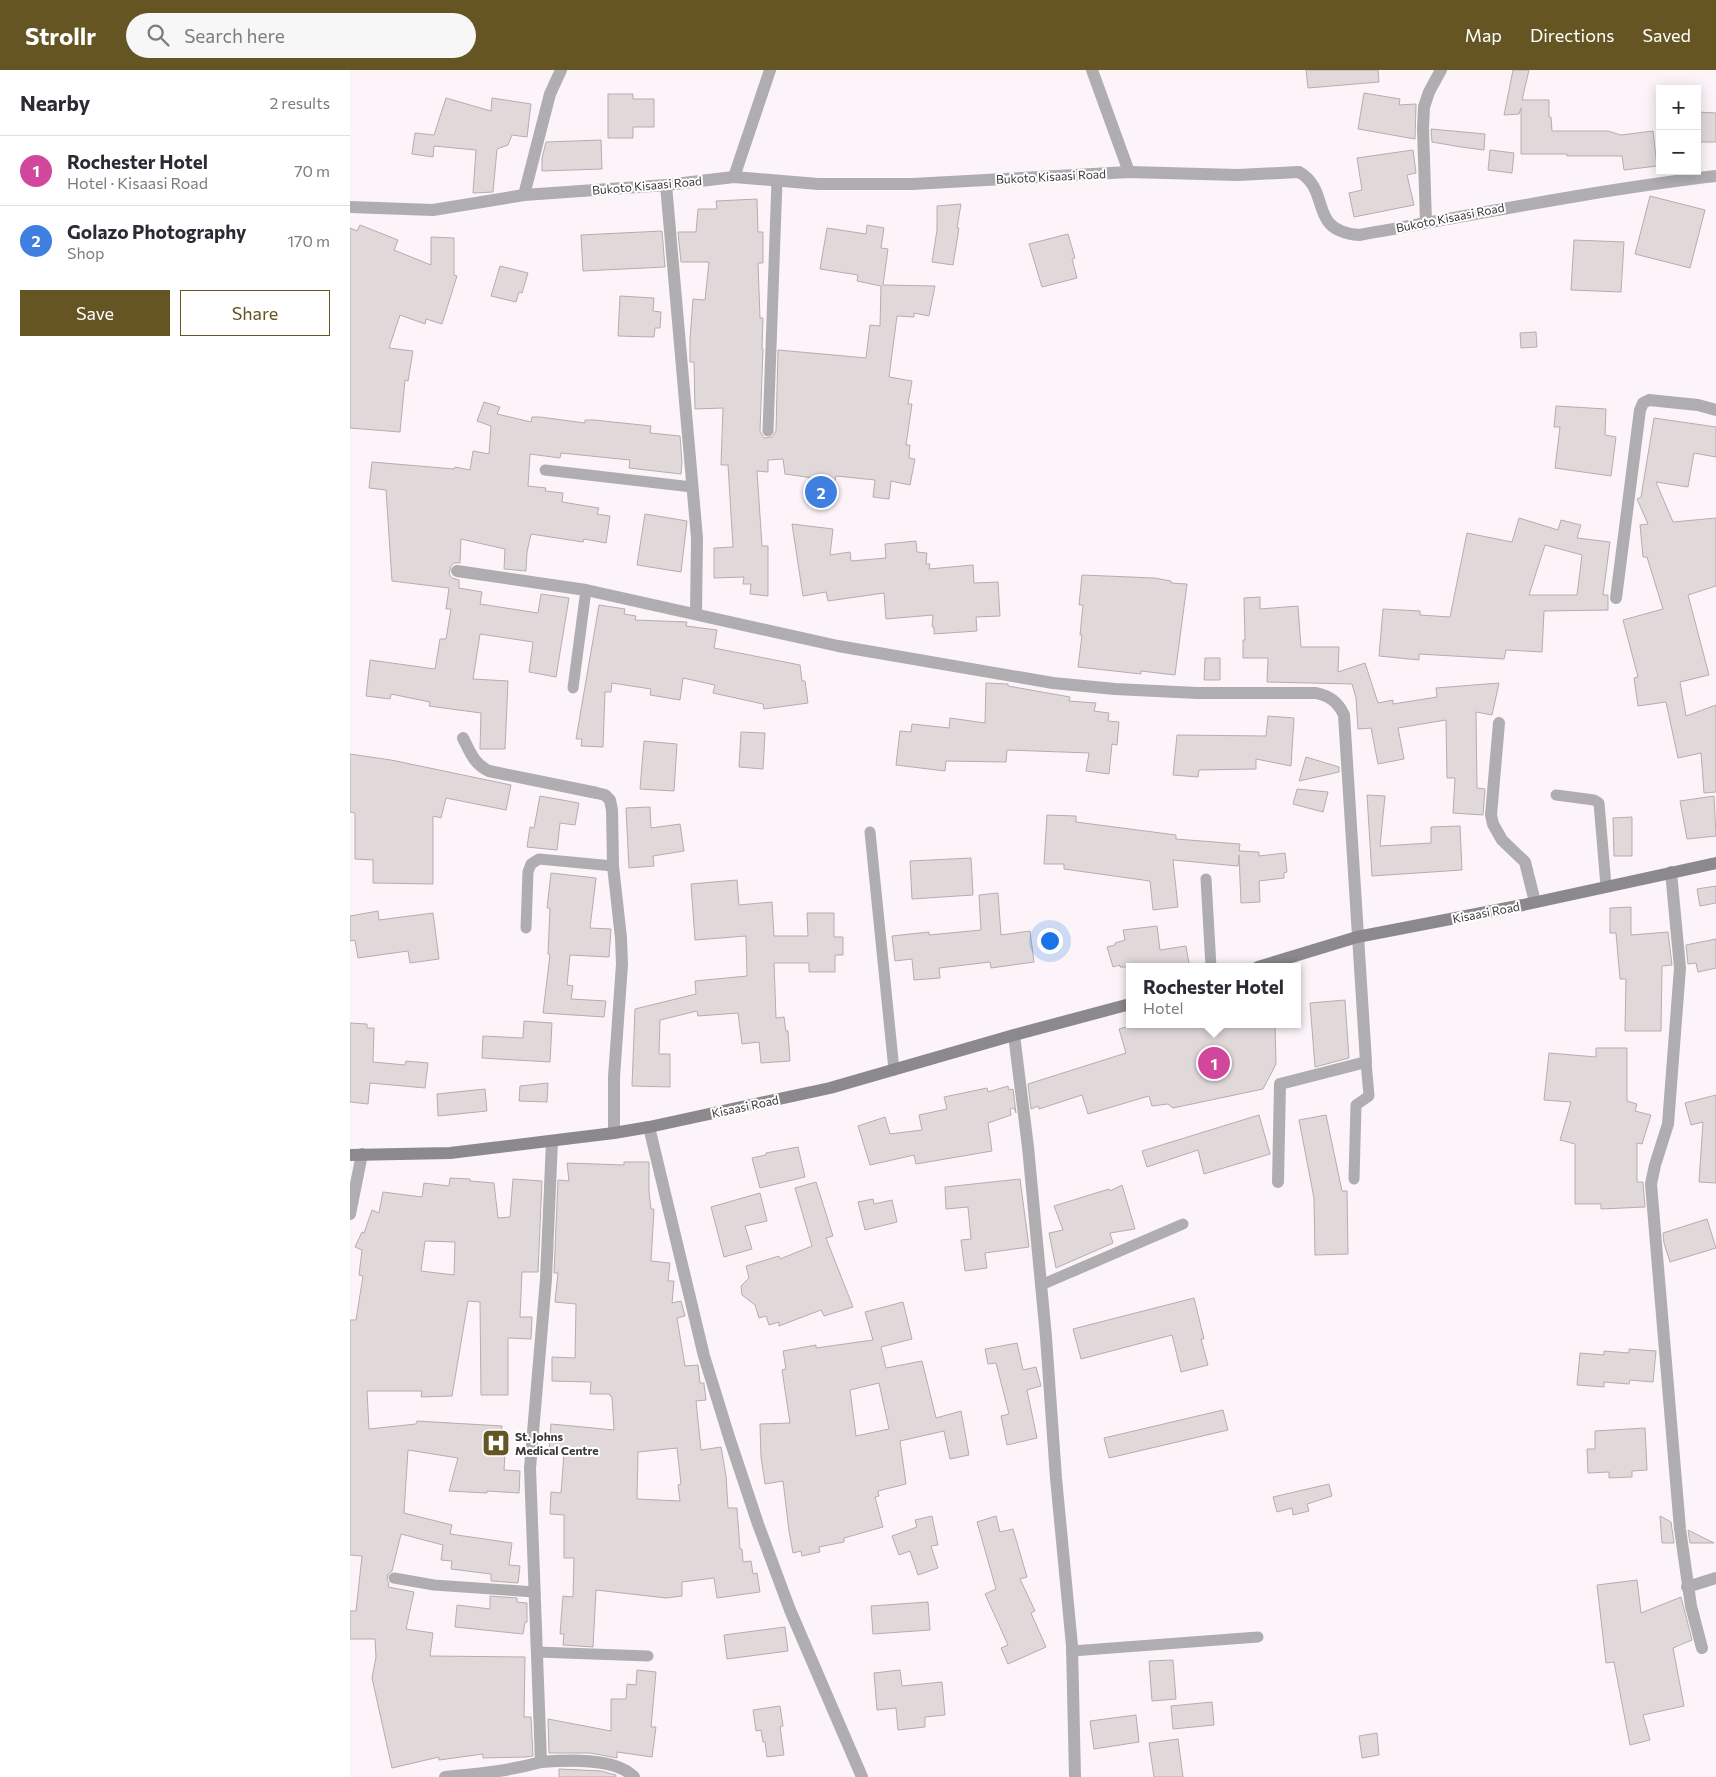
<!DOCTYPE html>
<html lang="en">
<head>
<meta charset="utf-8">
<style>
	body { margin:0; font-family:Commissioner,sans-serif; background:#f7f7f7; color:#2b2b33 }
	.controls { position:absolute; right:15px; top:15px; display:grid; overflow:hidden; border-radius:0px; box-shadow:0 2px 12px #0003 }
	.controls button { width:45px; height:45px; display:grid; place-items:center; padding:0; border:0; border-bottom:1px solid #e1e1e2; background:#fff; color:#2b2b33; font:25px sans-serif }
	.you { position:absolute; left:699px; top:870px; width:18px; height:18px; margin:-12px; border:4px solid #fff; border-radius:50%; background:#1a73e8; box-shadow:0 0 0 8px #1a73e833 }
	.badge { display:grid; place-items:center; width:32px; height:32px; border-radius:50%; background:#655523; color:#fff; font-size:16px; font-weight:700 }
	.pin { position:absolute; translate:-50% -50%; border:2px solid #fff; box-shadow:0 1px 5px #0006 }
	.popup { position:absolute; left:776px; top:893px; width:175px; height:65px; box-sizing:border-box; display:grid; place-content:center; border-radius:0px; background:#fff; filter:drop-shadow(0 1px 4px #0005); font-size:16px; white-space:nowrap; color:#7c7c81 }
	.popup b { font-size:19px; color:#2b2b33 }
	.popup::after { content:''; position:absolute; left:50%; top:100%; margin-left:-10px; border:10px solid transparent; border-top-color:#fff }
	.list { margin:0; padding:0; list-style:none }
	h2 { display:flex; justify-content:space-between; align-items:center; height:65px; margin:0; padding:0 20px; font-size:21px }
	h2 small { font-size:16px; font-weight:400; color:#7c7c81 }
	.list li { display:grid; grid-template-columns:32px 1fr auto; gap:15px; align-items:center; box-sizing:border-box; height:70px; padding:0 20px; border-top:1px solid #e1e1e2 }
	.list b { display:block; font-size:19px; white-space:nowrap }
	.list p { margin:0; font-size:16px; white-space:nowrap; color:#7c7c81 }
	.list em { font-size:16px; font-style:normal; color:#7c7c81 }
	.actions { display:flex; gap:10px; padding:15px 20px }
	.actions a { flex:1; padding:11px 0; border:1px solid #655523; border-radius:0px; text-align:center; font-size:18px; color:#655523 }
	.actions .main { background:#655523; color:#fff }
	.icon { flex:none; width:28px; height:28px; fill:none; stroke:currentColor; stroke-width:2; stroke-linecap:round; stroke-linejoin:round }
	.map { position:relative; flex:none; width:1366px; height:1707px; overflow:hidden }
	header { display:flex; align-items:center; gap:30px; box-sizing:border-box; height:70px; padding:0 25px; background:#655523; color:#fff }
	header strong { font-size:24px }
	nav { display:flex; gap:28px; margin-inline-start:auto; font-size:18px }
	.search { width:350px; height:45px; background:#f7f7f7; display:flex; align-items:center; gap:12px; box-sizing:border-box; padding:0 18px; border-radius:28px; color:#7c7c81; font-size:19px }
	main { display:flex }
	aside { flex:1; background:#fff }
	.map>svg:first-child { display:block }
</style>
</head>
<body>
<header>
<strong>Strollr</strong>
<div class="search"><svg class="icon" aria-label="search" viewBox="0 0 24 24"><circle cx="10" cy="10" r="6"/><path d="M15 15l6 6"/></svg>Search here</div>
<nav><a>Map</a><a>Directions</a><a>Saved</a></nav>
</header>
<main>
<aside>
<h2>Nearby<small>2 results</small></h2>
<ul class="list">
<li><span class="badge" style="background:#d1479c">1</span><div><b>Rochester Hotel</b><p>Hotel · Kisaasi Road</p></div><em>70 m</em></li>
<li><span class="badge" style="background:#3f7fe0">2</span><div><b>Golazo Photography</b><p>Shop</p></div><em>170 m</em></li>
</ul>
<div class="actions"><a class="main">Save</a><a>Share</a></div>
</aside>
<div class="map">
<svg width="1366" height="1707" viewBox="0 0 1366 1707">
	<rect width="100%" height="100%" fill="#fcf4f8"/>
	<g fill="#e1d8da" stroke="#b6adaf" fill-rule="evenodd">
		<polygon points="956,0 1028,0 1029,12 958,18"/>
		<polygon points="1163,0 1179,0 1172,30 1199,30 1199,47 1201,47 1202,61 1258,61 1271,65 1303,61 1307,96 1274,100 1272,86 1217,86 1217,84 1171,84 1171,38 1169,44 1154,45"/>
		<polygon points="1014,23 1050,29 1049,35 1066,34 1065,69 1008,59"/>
		<polygon points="258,24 283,24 283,29 304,29 304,57 283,57 283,68 258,68"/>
		<polygon points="96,28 141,41 142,28 181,34 177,67 162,65 158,75 147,79 143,122 123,123 126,80 84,76 83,87 62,84 65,63 84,65"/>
		<polygon points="1347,42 1366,43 1366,72 1347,72"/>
		<polygon points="1081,59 1135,64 1134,80 1111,77 1082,72"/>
		<polygon points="251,70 252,99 192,101 192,88 196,72"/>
		<polygon points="1063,80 1066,103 1057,105 1064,135 1004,147 999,123 1012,120 1007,88"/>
		<polygon points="1140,80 1164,83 1162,103 1138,100"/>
		<polygon points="1300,126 1355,140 1340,198 1285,184"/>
		<polygon points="407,129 408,162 413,162 413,193 408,193 410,248 413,248 412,279 413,279 410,361 414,368 422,367 426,361 428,280 516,288 520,255 530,256 531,216 507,211 508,205 470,199 477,158 516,164 517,155 534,158 531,178 538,179 533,215 585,216 579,246 564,243 564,247 547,246 539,307 562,311 558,334 562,334 556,375 560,375 559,388 565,389 560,415 541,411 539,429 523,427 525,410 486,406 485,411 435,404 433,389 418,390 418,402 407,401 412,476 418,476 418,526 400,524 401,514 393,514 394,507 364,508 364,478 383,477 378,395 371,395 373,338 345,339 344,292 340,292 340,269 343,229 355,230 359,192 331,192 328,162 346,162 348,139 367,139 366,131"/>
		<polygon points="611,134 607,158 609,158 603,195 582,192 587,160 587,136"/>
		<polygon points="10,155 48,170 44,180 81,195 81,167 104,168 104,205 107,206 92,254 76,249 75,254 50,245 39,278 63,281 58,311 55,310 50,362 0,358 0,158 7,161"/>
		<polygon points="312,161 315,197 233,201 231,165"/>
		<polygon points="718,164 725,188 722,189 727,208 692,217 679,174"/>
		<polygon points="1224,170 1274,172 1271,222 1221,220"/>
		<polygon points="150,196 178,203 172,223 169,222 166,232 141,226"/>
		<polygon points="270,226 304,228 303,241 311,242 310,258 305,258 304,267 268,266"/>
		<polygon points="1186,262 1187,277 1171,278 1170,263"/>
		<polygon points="134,332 150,337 147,344 181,352 182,347 190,347 235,353 235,350 244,350 301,356 300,363 330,366 332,392 331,404 279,398 280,390 211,383 210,388 180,384 178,416 196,418 195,421 213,423 212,432 249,438 247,444 260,446 256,473 234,469 233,472 181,464 177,482 176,501 154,499 155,479 111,469 110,493 104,493 101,496 99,504 102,508 109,510 109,518 132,522 130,534 188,543 191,524 219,528 206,607 179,602 183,572 130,564 123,609 158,611 155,679 130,679 131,643 79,636 80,632 41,624 40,629 16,626 20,590 85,599 90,569 96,569 101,539 96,539 99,518 42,511 36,420 19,418 22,392 104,399 105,397 120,400 123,381 139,384 141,356 127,351"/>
		<polygon points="1206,336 1256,339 1255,365 1266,367 1261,406 1205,398 1210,357 1204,357"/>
		<polygon points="1304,348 1366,357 1366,387 1344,383 1338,417 1306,412 1323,452 1366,448 1366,516 1338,525 1359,605 1330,612 1336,646 1366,635 1366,722 1354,723 1351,683 1328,688 1316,632 1288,636 1284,608 1288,607 1273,550 1313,539 1297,487 1293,487 1290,455 1298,454 1287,429 1291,427"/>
		<polygon points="295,444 337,451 331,502 287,495"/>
		<path d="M1169,448L1208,460L1211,450L1231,455L1227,468L1260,472L1253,525H1258V540L1194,541L1192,582L1156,580L1154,589L1069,584V590L1029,586L1033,539L1070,541V545L1100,547L1117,463L1162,472ZM1195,475L1232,485L1227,525H1179Z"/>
		<polygon points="442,454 483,459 480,485 500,482 501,491 536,488 535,474 566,471 567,482 577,483 576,494 580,494 579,499 623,495 624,513 648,512 650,546 626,547 627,561 584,564 584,557 582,557 583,545 536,549 534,523 478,531 476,522 453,526"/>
		<polygon points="732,505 804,508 821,511 821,513 837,514 825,605 791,601 791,604 728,597 732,565 730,565 733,535 729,535"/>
		<polygon points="910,527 910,539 948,536 951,577 989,577 988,602 1015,593 1028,633 1043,630 1043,634 1087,627 1086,618 1149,613 1142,645 1126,642 1127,718 1135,719 1133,745 1103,743 1105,708 1097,708 1096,650 1048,658 1054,689 1028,694 1021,658 1008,659 1006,628 1002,614 917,612 918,588 893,588 893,570 895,570 894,528"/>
		<polygon points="249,535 275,539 274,544 286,546 285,550 337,552 336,556 367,560 364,578 450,595 452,611 455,611 458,633 414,639 413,634 363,623 365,615 333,608 330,630 300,625 301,619 262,613 261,622 255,622 253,677 231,676 232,669 226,669"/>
		<polygon points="855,588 870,588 870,610 854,610"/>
		<polygon points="636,613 658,614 658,616 720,627 719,631 746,633 744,641 759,643 758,651 769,652 767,675 762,674 759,704 736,701 739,683 657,680 656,692 596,691 595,701 546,695 550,661 561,662 562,654 599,658 600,648 635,653"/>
		<polygon points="918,646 944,648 941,696 906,689 906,699 849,700 848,707 823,705 827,665 916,666"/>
		<polygon points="391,662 415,663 413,699 389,697"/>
		<polygon points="294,671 327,674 324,721 290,719"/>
		<polygon points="0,684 41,690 161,715 156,740 96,728 91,748 83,746 83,814 23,813 23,790 5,789 5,743 0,742"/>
		<polygon points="956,687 989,697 989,702 949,711"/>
		<polygon points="947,719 978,722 973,742 943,734"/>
		<polygon points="1017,725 1035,726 1030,776 1081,773 1081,757 1110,756 1112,800 1022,806"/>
		<polygon points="190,726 229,733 225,755 210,753 207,780 177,777 180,757 184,758"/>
		<polygon points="1364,726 1366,766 1337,769 1330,731"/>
		<polygon points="300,737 301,758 330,754 334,781 303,786 304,796 279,798 276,738"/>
		<polygon points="697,745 726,746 726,752 826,765 826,769 890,774 889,781 909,782 909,786 935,783 937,802 934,803 934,808 909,811 910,832 891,833 889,785 888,796 823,790 828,837 803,840 800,811 714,799 714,794 694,794"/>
		<polygon points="1282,747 1282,786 1264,786 1263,748"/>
		<polygon points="621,788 623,825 562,829 560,791"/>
		<polygon points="201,803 246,808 240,858 261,859 259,887 220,885 217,915 223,916 221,929 256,931 254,947 193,943 200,885 198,884 200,838 197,838"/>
		<polygon points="387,810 389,835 422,832 424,866 458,866 457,843 484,843 484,867 493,867 493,885 485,885 485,902 459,902 459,893 424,893 426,948 434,947 436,961 438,961 440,991 411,993 409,972 392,974 388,943 348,946 347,941 310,950 309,984 320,984 320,1017 282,1016 285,939 346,924 345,911 397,906 396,866 345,870 341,814"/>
		<polygon points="1366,816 1366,833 1350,836 1347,819"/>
		<polygon points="648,823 651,865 680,861 684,892 641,898 640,892 589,898 590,908 564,910 562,889 545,891 542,866 579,862 579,865 631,860 629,825"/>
		<polygon points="1281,837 1281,865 1318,862 1322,895 1312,896 1311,961 1275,961 1276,909 1270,909 1266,863 1260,863 1260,838"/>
		<polygon points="28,841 29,850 83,843 89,889 60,893 58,881 8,888 5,870 0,871 0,846"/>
		<polygon points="807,856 810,880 836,876 839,894 824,897 770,897 770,895 763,897 757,877 765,875 765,873 775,870 773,860"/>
		<polygon points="1366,869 1366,898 1348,902 1346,893 1338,894 1336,875"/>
		<polygon points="995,930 999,988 965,997 960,933"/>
		<polygon points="174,951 202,953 200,992 132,988 133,966 173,968"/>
		<polygon points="0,953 17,954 17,958 24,958 23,992 55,995 56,991 78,993 75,1018 20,1013 18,1034 0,1032"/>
		<polygon points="787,954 925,954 926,994 913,1019 823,1038 818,1034 802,1036 799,1026 738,1044 732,1025 689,1039 688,1036 681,1039 678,1014 776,983 769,959"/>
		<polygon points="1246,978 1277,978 1277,1031 1287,1034 1285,1041 1301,1045 1292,1074 1287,1073 1287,1112 1293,1112 1295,1137 1251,1139 1251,1134 1225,1134 1225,1074 1210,1070 1221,1032 1194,1030 1199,983 1246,987"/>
		<polygon points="198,1013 197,1032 169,1031 170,1016"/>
		<polygon points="658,1016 659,1020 663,1019 666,1043 664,1038 660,1039 661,1045 638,1053 642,1081 566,1094 564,1085 520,1095 508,1056 535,1047 540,1064 572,1060 569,1045 597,1039 594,1027 637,1018 638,1022"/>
		<polygon points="135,1019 137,1041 88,1046 87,1024"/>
		<polygon points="1366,1025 1366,1113 1349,1112 1353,1052 1341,1055 1335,1033"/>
		<polygon points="909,1045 920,1084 854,1104 848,1080 797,1097 792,1081"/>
		<polygon points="976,1045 992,1121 997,1121 998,1184 965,1185 964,1128 949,1050"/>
		<polygon points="448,1077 455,1107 410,1118 402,1088 416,1085 416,1083"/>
		<path d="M274,1092H299V1122L301,1139H304L301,1191L320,1193L318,1211H324L322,1233L331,1231L335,1246L327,1248L335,1296L348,1295L350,1313H354V1314L356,1330L346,1331L351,1380L371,1377L376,1406L378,1438H387L390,1479H392L393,1492L401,1491L403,1504L407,1503L410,1522L367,1528L364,1508L332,1512V1526L316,1528L246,1520L243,1577L213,1575L214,1564H210L213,1526L223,1527L224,1488H214V1445L200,1444L201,1422L211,1423L214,1384L199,1383L201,1354L264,1360L262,1327L260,1326V1324H240L241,1312L202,1311V1287L225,1288L226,1234L205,1232L208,1203H204L208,1110L219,1111L217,1093L274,1095ZM327,1378L331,1414L328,1415L330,1431L287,1429L288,1382Z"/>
		<path d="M100,1108L120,1109V1111L144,1113L148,1148L160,1147L163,1109L192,1111L188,1202H172L170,1247H182L181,1269L158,1268V1325H131L130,1232L118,1231L102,1326L71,1327L72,1321H17L19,1359L66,1354L67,1351L152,1356L151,1366H156L154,1400L170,1401L169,1423L137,1421V1423L99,1421L108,1388L58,1380L54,1443L102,1455L100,1464L162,1473L159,1495L170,1496L168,1513L141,1511V1504L101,1499L102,1491L91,1490L93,1475L51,1464L42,1501L38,1504L37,1510L39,1513L38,1517L64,1522L56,1559L83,1563L80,1586L175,1587L174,1647H181L183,1686L176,1687L133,1688V1684L89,1690V1687L42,1698L22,1608L26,1587L25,1569H0V1541H6L12,1486L0,1485V1250H6L13,1206L9,1205L12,1180L5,1177L12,1162L14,1163L22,1140L29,1143L33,1122L72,1127L74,1113L99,1116ZM75,1171L105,1172L104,1205L71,1201Z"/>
		<polygon points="670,1109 679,1177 635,1183 637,1198 615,1201 611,1170 621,1169 618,1137 596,1139 595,1117"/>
		<polygon points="466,1112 483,1166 476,1168 503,1237 474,1246 471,1240 429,1256 429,1252 419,1255 416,1246 409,1248 405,1235 392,1225 391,1216 399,1208 396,1196 429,1186 430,1189 462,1176 445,1118"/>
		<polygon points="772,1115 785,1159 760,1163 763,1173 706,1198 699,1163 713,1160 704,1136 759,1119 760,1121"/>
		<polygon points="410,1123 417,1151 395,1156 402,1179 374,1187 361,1137"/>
		<polygon points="523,1129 524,1134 542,1130 547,1152 515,1160 508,1132"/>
		<polygon points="1357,1149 1366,1178 1320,1192 1314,1173 1313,1163"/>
		<polygon points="844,1228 854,1269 851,1269 858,1295 831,1302 822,1265 731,1289 723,1259"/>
		<path d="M553,1232L562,1269L531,1277L536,1298L572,1291L586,1348L611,1341L619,1385L600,1389L594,1361L550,1371L556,1414L528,1421L529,1426L525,1427L533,1457L494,1468V1472L469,1477L470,1482L452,1486L451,1481L443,1483L439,1461L433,1411L415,1414L411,1387L410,1354L440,1353L432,1300L436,1299L433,1281L466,1275V1278L523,1270L515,1242ZM529,1313L539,1359L506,1366L500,1320Z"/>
		<polygon points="667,1273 673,1300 686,1297 691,1316 677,1320 687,1368 657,1375 651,1346 659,1344 646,1293 638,1294 635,1279"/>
		<polygon points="1279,1279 1306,1281 1303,1312 1280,1310 1279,1314 1254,1312 1254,1317 1227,1315 1230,1283 1254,1285 1254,1281 1279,1283"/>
		<polygon points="873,1340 878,1360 759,1388 754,1368"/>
		<polygon points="1295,1358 1297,1400 1282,1401 1282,1407 1259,1408 1259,1402 1238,1403 1237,1379 1245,1379 1245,1361"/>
		<polygon points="979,1414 982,1426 957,1434 959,1441 943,1445 942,1438 927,1442 923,1427"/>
		<polygon points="582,1446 588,1475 581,1476 588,1498 568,1505 560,1481 549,1485 542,1466 567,1457 565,1450"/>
		<polygon points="646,1446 650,1462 663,1459 677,1507 670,1509 685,1541 681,1543 696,1577 658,1594 651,1578 658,1575 635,1524 646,1519 627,1452"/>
		<polygon points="1310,1446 1321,1452 1324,1473 1312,1473"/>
		<polygon points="1338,1460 1364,1473 1340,1473"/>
		<polygon points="1287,1510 1291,1543 1331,1527 1342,1570 1323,1578 1334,1636 1293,1645 1300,1670 1280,1675 1264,1592 1256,1593 1247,1515"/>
		<polygon points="140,1526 167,1528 167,1532 177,1533 177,1552 175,1552 173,1564 105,1557 107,1535 140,1539"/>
		<polygon points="578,1532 580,1560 523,1564 521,1536"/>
		<polygon points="435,1557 438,1581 377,1589 374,1565"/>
		<polygon points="823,1590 826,1629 802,1631 799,1591"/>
		<polygon points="287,1600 306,1602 301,1657 306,1657 302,1687 267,1682 267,1688 240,1683 199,1683 198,1649 261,1661 261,1629 276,1629 277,1614 286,1615"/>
		<polygon points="550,1600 552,1616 592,1612 595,1645 575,1647 575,1657 548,1660 546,1638 527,1640 524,1603"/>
		<polygon points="862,1632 864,1655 823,1659 821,1636"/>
		<polygon points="430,1636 433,1656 430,1657 434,1685 417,1687 415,1672 413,1672 411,1660 406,1661 403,1640"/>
		<polygon points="786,1645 789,1672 744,1679 740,1651"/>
		<polygon points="1027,1663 1029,1685 1012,1688 1009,1666"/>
		<polygon points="828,1669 833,1707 804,1707 799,1673"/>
		<polygon points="209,1699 251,1701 262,1704 266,1705 266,1707 209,1707"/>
	</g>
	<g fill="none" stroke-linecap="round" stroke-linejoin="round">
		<g stroke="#afadaf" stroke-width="11">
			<polyline points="418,361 427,111"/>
			<polyline points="195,400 342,417"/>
			<polyline points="223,618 236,520"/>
			<polyline points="1206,725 1244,730 1249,733 1256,816"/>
			<polyline points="520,762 544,1000"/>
			<polyline points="856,809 861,897"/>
			<polyline points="176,858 178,802 181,794 189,789 263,796"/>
			<polyline points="1004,1109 1006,1035 1019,1026 1016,992"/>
			<polyline points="691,1215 833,1154"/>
			<polyline points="44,1508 84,1515 185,1522"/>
			<polyline points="722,1581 908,1567"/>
			<polyline points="187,1582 298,1586"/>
		</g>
		<g stroke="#afadaf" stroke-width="12">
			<polyline points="742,0 779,102"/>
			<polyline points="384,107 420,0"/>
			<polyline points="316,115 347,468 346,543"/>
			<polyline points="174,125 200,24 211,0"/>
			<path d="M0,137L83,140L174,125L316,115L384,107L468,114H562L779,102L888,105L949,102C982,121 957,161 1009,165C1128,144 1246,120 1366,106"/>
			<polyline points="1076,153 1073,58 1074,37 1079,22 1091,0"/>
			<path d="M107,501L236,520L488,576L703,613L765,619L847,623H966C980,626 988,632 994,645L1016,992L930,1014L928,1112"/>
			<polyline points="1266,528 1290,340 1293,333 1299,330 1348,335 1366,340"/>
			<polyline points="1149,653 1141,745 1143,754 1152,770 1175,792 1185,832"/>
			<path d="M113,668C120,682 124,694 139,701L247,723L255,725L260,730L262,740L263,796L271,868L272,894L264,1007V1063"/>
			<polyline points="1321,802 1330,898 1318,1054 1305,1095 1301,1114 1330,1459 1341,1536 1352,1578"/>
			<polyline points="664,965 678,1077 696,1267 706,1408 722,1576 725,1707"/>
			<polyline points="299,1057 354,1286 379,1367 408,1454 440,1540 512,1707"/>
			<polyline points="0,1144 12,1084"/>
			<polyline points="1337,1517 1366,1508"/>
			<path d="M191,1692C216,1690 265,1687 284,1707"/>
			<path d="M95,1707C128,1704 159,1701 191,1692L180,1398L196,1209L202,1071"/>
		</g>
		<g stroke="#8c898d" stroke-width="12">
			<polyline points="908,897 1007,867 1173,835 1366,793"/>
			<polyline points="0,1085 100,1083 264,1063 299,1057 480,1018 664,965 780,934"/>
		</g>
	</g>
	<defs>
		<symbol id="hospital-square" viewBox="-11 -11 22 22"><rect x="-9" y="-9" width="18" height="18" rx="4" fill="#655523" stroke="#fff"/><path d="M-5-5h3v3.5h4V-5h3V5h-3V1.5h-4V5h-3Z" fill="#fff"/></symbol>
	</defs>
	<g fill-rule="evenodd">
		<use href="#hospital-square" x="130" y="1357" width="32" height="32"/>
	</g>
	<g text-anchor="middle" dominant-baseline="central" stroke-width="4" stroke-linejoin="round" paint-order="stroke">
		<g font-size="12" fill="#3a3739" stroke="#fff">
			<text transform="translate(701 106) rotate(-3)">Bukoto Kisaasi Road</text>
			<text transform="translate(297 115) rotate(-5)">Bukoto Kisaasi Road</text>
			<text transform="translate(1100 147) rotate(-11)">Bukoto Kisaasi Road</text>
			<text transform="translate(1136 842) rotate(-11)">Kisaasi Road</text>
			<text transform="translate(395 1036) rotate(-12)">Kisaasi Road</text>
		</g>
		<g font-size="12" font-weight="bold" fill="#3a3739" stroke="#fff" text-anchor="start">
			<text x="165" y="1366">St. Johns<tspan x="165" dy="14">Medical Centre</tspan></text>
		</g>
	</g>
</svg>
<div class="controls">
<button>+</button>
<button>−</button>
</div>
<div class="you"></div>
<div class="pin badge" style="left:864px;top:993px;background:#d1479c">1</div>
<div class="popup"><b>Rochester Hotel</b>Hotel</div>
<div class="pin badge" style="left:471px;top:422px;background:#3f7fe0">2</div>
</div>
</main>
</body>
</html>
